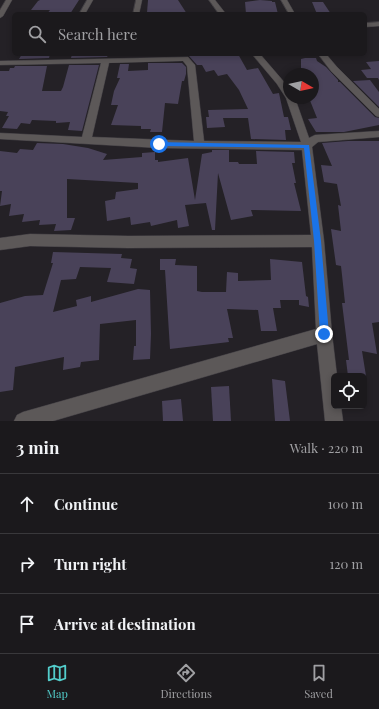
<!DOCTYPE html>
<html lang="en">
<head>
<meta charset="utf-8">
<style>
	body { margin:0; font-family:"Playfair Display",serif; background:#282629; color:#f1f3f6 }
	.controls { position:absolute; right:12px; bottom:12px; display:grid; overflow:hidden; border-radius:6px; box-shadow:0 2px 6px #0003 }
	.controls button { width:36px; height:36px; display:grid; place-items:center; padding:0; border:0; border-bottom:1px solid #39383b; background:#1b191c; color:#f1f3f6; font:20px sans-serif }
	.compass { position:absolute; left:283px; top:68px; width:36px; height:36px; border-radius:50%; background:#1b191c; box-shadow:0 2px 6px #0003; rotate:99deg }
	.stop { position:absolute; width:12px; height:12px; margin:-9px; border:3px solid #1a73e8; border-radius:50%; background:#fff }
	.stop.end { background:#1a73e8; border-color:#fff; box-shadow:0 1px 4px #0008 }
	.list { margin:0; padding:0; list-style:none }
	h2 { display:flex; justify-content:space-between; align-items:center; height:52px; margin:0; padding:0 16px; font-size:17px }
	h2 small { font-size:13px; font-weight:400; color:#a0a0a3 }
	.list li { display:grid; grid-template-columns:26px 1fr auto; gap:12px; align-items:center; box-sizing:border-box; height:60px; padding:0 16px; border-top:1px solid #39383b }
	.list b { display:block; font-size:15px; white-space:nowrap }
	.list em { font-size:13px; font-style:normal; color:#a0a0a3 }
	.icon { flex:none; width:22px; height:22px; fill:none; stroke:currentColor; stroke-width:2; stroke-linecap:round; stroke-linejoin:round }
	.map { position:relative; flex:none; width:379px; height:421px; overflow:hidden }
	.search { position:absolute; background:#1b191c; box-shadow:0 2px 6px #0003; left:12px; right:12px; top:12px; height:44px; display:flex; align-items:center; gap:10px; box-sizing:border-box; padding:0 14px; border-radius:6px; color:#a0a0a3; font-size:15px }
	.sheet { height:232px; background:#1b191c }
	nav { display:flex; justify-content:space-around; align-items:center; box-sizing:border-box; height:56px; border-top:1px solid #39383b; background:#1b191c; font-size:11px; color:#a0a0a3 }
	nav a { display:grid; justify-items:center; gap:2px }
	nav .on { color:#53cdcb }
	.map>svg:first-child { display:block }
</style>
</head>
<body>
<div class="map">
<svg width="379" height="421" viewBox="0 0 379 421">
	<rect width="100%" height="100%" fill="#242126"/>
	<g fill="#494259">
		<polygon points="40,0 79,0 70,14 47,14 50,10 31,10 38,1"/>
		<polygon points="148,0 178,0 187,14 147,13"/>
		<polygon points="260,0 272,1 272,2 275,2 278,14 246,14 245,2"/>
		<polygon points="312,2 323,2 331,14 317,14"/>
		<polygon points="22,54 50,54 49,58 19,59"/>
		<polygon points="72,54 109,54 107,57 71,58"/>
		<polygon points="160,54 238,54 247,70 258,68 273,94 279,93 284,117 288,117 291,130 285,130 286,140 251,139 248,118 223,118 225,127 207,128 206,117 209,117 208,110 248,109 239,90 227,74 218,76 214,70 206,72 202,65 197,65 189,56 160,56"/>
		<polygon points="305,58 316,58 317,61 326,67 338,80 338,82 340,82 375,117 379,118 379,125 344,132 316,132 308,119 317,118 309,98 313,98 313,74 301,74 301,59"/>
		<polygon points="379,61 379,80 378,78 367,78 361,70 371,69 366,62"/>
		<polygon points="148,63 182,63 186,67 186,74 184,81 182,81 178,104 165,103 162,132 150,132 151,129 141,129 141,126 111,125 118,105 111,105 114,91 120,78 117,78 120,64 129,64 128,71 148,70"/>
		<polygon points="69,65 99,65 82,131 68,130 70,122 56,123 56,121 32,120 30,124 21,123 17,129 2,128 9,116 6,116 8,112 0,111 0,71 9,71 10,68 14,68 15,66 47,66 42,91 61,91 63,87"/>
		<polygon points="370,80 379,92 379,107 353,81"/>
		<polygon points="348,141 379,141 379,322 372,323 377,354 362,351 366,376 348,376 346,360 349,360 342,303 345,303 342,275 341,266 336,265 331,229 341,231 338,205 341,206 337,184 324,182 321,165 332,166 322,143"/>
		<polygon points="37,143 63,144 88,148 107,154 103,160 142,157 142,153 155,152 155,160 158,160 158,162 188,158 195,200 202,154 212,152 212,150 229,150 229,162 238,162 239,164 257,164 256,151 294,152 295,163 292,163 296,183 294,183 301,211 251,210 253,216 231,220 218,173 215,230 212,230 206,203 185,205 189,226 178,228 177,220 151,226 150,222 131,225 130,217 107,221 105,201 115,199 116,192 138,189 138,183 67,179 67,218 75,218 71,230 54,231 56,224 39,225 40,220 22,222 24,214 9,216 11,204 0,206 2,191 0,191 0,151 17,153 20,149 33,150"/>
		<polygon points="53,252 122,254 121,258 132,259 130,268 137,269 134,284 107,282 111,268 80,267 76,279 61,280 53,312 77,306 76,300 91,296 91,302 138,289 150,290 151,334 150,359 133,360 134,346 136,346 136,320 100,324 99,360 81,362 80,367 63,370 64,357 15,367 13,390 0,392 0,303 25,296 43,295 53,263 51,263"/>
		<polygon points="160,259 176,259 175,265 197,266 197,291 202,292 226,292 227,272 238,273 238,281 271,280 270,259 302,262 306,296 308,297 309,307 299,305 299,300 280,300 281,308 273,308 277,331 261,331 258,310 227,309 233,338 228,338 229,342 170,349 165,270 160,270"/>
		<polygon points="272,379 285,381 290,421 275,421"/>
		<polygon points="229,386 231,421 213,421 211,387"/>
		<polygon points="181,399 183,421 163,421 162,401"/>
	</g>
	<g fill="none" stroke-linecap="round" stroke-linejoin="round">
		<defs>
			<g id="minor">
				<polygon points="6,0 12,0 3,16 0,18 0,10"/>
				<polygon points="87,0 93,0 85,14 79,14"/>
				<polygon points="136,0 142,0 139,14 133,14"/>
				<polygon points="209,0 215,0 226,14 219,14"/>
				<polygon points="281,0 287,0 295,14 289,14"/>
				<polygon points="379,22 379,26 365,27 365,23"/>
				<path d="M252,54H260L285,83L289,89V98H295L309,138L315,135L379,131V137L318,142L312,147L324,241L332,334L337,376H334V406H341L343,421H325L317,344L53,421H14L17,415L23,412L316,329L312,247L128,248L30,246L0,250V238L30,234L128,236L311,235L302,150L159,148L0,139V133L82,137L101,63L0,65V61L188,57L195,65L204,141L301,142L286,98L277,84ZM183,61L187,66L194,141L92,137L109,63Z"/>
				<polygon points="318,54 326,54 337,67 379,109 379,117 376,116 331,71"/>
			</g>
		</defs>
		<use href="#minor" stroke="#413e43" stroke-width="1"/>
		<use href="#minor" fill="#5c5858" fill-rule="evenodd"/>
	</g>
	<polygon fill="#1a73e8" points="157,142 309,145 321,241 329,334 327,337 324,338 321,337 320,334 314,241 304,148 159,146 157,144"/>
</svg>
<div class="controls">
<button><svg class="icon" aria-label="locate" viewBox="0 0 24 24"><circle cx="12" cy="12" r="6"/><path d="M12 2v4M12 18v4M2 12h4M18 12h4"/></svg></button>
</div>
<svg class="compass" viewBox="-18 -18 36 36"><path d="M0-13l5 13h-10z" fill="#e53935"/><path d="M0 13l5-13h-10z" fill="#a0a0a3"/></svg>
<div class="stop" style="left:159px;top:144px"></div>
<div class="stop end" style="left:324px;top:334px"></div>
<div class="search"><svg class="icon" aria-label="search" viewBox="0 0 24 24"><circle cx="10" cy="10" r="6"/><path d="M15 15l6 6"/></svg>Search here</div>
</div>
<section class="sheet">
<h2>3 min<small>Walk · 220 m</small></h2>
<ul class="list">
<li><svg class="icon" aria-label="ahead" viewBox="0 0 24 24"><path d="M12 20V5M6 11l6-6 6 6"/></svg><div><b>Continue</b></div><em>100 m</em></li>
<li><svg class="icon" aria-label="right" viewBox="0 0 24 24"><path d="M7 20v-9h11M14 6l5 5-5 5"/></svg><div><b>Turn right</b></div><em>120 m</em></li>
<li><svg class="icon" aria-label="arrive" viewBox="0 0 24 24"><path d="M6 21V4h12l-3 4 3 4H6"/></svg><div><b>Arrive at destination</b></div></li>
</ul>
</section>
<nav>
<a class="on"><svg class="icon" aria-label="map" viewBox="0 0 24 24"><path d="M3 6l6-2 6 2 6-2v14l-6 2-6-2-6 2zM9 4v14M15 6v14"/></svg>Map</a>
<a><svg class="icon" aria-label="directions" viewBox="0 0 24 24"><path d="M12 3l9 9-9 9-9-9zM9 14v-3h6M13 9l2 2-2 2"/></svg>Directions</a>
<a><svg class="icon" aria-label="saved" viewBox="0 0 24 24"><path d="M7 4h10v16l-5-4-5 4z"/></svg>Saved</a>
</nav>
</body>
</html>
